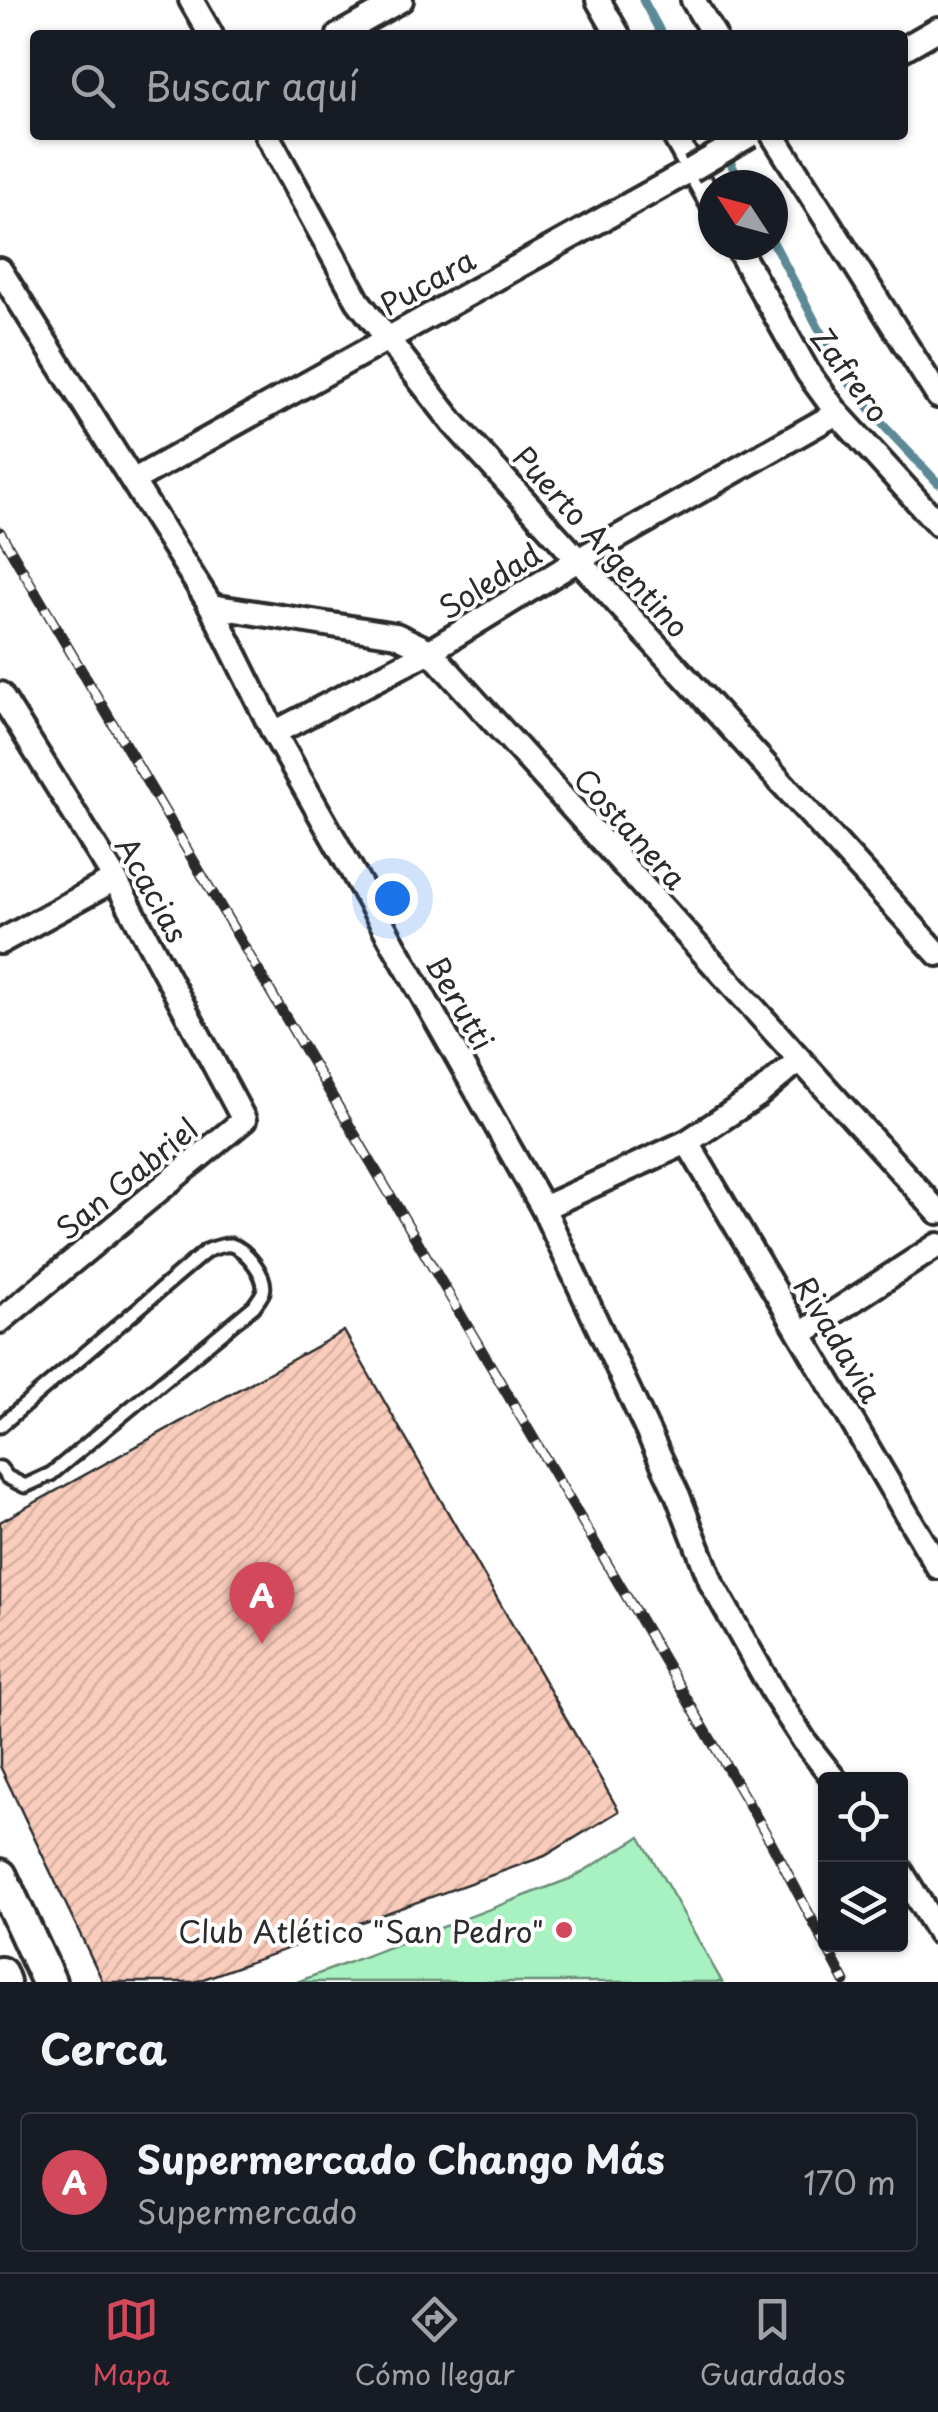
<!DOCTYPE html>
<html lang="es">
<head>
<meta charset="utf-8">
<style>
	body { margin:0; font-family:"Playpen Sans",sans-serif; background:#242831; color:#f1f3f6 }
	.controls { position:absolute; right:30px; bottom:30px; display:grid; overflow:hidden; border-radius:10px; box-shadow:0 2px 8px #0004 }
	.controls button { width:90px; height:90px; display:grid; place-items:center; padding:0; border:0; border-bottom:2px solid #363941; background:#171b24; color:#f1f3f6; font:50px sans-serif }
	.compass { position:absolute; left:698px; top:170px; width:90px; height:90px; border-radius:50%; background:#171b24; box-shadow:0 2px 8px #0004; rotate:306deg }
	.you { position:absolute; left:392px; top:898px; width:35px; height:35px; margin:-25px; border:8px solid #fff; border-radius:50%; background:#1a73e8; box-shadow:0 0 0 15px #1a73e833 }
	.badge { display:grid; place-items:center; width:65px; height:65px; border-radius:50%; background:#d1495b; color:#fff; font-size:32px; font-weight:700 }
	.pin { position:absolute; translate:-50% -82px; filter:drop-shadow(0 2px 5px #0008) }
	.pin::after { content:''; position:absolute; top:52px; width:35px; height:30px; background:inherit; clip-path:polygon(0 0,100% 0,50% 100%) }
	.list { margin:0; padding:0; list-style:none }
	h2 { display:flex; justify-content:space-between; align-items:center; height:130px; margin:0; padding:0 40px; font-size:42px }
	h2 small { font-size:32px; font-weight:400; color:#9ea1a6 }
	.list li { display:grid; grid-template-columns:65px 1fr auto; gap:30px; align-items:center; box-sizing:border-box; height:140px; margin:0 20px 20px; padding:0 20px; border:2px solid #363941; border-radius:10px }
	.list b { display:block; font-size:38px; white-space:nowrap }
	.list p { margin:0; font-size:32px; white-space:nowrap; color:#9ea1a6 }
	.list em { font-size:32px; font-style:normal; color:#9ea1a6 }
	.icon { flex:none; width:55px; height:55px; fill:none; stroke:currentColor; stroke-width:2; stroke-linecap:round; stroke-linejoin:round }
	.map { position:relative; flex:none; width:938px; height:1982px; overflow:hidden }
	.search { position:absolute; background:#171b24; box-shadow:0 2px 8px #0004; left:30px; right:30px; top:30px; height:110px; display:flex; align-items:center; gap:25px; box-sizing:border-box; padding:0 35px; border-radius:10px; color:#9ea1a6; font-size:38px }
	.sheet { height:290px; background:#171b24 }
	nav { display:flex; justify-content:space-around; align-items:center; box-sizing:border-box; height:140px; border-top:2px solid #363941; background:#171b24; font-size:28px; color:#9ea1a6 }
	nav a { display:grid; justify-items:center; gap:5px }
	nav .on { color:#d1495b }
	.map>svg:first-child { display:block }
</style>
</head>
<body>
<div class="map">
<svg width="938" height="1982" viewBox="0 0 938 1982">
	<defs>
		<pattern id="building-hatch" width="6" height="6" patternUnits="userSpaceOnUse" patternTransform="scale(2.5)"><rect width="6" height="6" fill="#f9ccbc"/><path d="M-1 1l2-2M0 6l6-6M5 7l2-2" fill="none" stroke="#d6afa2"/></pattern>
	</defs>
	<rect width="100%" height="100%" fill="#fff"/>
	<filter id="ink" filterUnits="userSpaceOnUse"><feTurbulence type="fractalNoise" baseFrequency=".01" numOctaves="2"/><feDisplacementMap in="SourceGraphic" scale="20" xChannelSelector="R" yChannelSelector="G"/><feConvolveMatrix kernelMatrix="1 2 1 2 8 2 1 2 1" color-interpolation-filters="sRGB"/></filter>
	<g filter="url(#ink)">
		<polygon fill="#a8f2c1" stroke="#6a8e76" stroke-width="2.5" points="640,1837 722,1982 297,1982 572,1878"/>
		<g fill="none" stroke-linecap="round" stroke-linejoin="round">
			<g stroke="#5c8995" stroke-width="9">
				<polyline points="643,0 662,35"/>
				<polyline points="716,135 742,185"/>
				<polyline points="773,242 844,376 885,427 938,483"/>
			</g>
		</g>
		<polygon fill="url(#building-hatch)" stroke="#2b2b2b" stroke-width="2.5" points="344,1331 619,1811 545,1856 195,1982 103,1982 0,1766 0,1522"/>
		<g fill="none" stroke-linecap="round" stroke-linejoin="round">
			<defs>
				<path id="lane" d="M0,1426L206,1251C214,1248 223,1244 231,1245C246,1249 268,1277 263,1292C262,1295 256,1303 254,1306L51,1474L25,1486L7,1477L0,1468"/>
				<g id="street">
					<polyline points="191,0 211,35"/>
					<polyline points="598,0 618,35"/>
					<polyline points="693,0 714,35"/>
					<polyline points="339,35 401,0"/>
					<polyline points="903,49 938,29"/>
					<polyline points="267,135 358,301 454,424 938,954"/>
					<polyline points="674,135 713,205"/>
					<polyline points="773,135 938,396"/>
					<polyline points="736,245 808,373 837,413 938,524"/>
					<polyline points="0,270 211,606 274,733 543,1208 678,1496 712,1584 774,1694 805,1742 835,1780"/>
					<polyline points="134,480 691,170"/>
					<polyline points="211,606 396,635 430,651 938,1212"/>
					<polyline points="0,694 115,879 244,1120 0,1321"/>
					<polyline points="274,733 430,651 578,560 837,413"/>
					<polyline points="0,942 115,879"/>
					<polyline points="687,1142 938,1567"/>
					<polyline points="543,1208 687,1142 758,1095 799,1060"/>
					<polyline points="801,1334 938,1245"/>
					<polyline points="900,1870 938,1932"/>
				</g>
				<g id="secondary">
					<polyline points="0,1876 49,1982"/>
					<polyline points="0,1974 3,1982"/>
				</g>
			</defs>
			<use href="#lane" stroke="#2b2b2b" stroke-width="19"/>
			<use href="#street" stroke="#2b2b2b" stroke-width="30"/>
			<use href="#secondary" stroke="#2b2b2b" stroke-width="40"/>
			<use href="#lane" stroke="#fff" stroke-width="11"/>
			<use href="#street" stroke="#fff" stroke-width="22"/>
			<use href="#secondary" stroke="#fff" stroke-width="32"/>
			<defs>
				<polyline id="rail" points="0,532 771,1842 845,1982"/>
			</defs>
			<use href="#rail" stroke="#2b2b2b" stroke-width="11"/>
			<use href="#rail" stroke="#fff" stroke-width="8" stroke-dasharray="22" stroke-linecap="butt"/>
			<defs>
				<polyline id="street-bridge" points="691,170 750,135"/>
			</defs>
			<use href="#street-bridge" stroke="#2b2b2b" stroke-width="30" stroke-linecap="butt"/>
			<use href="#street-bridge" stroke="#fff" stroke-width="22"/>
		</g>
	</g>
	<circle fill="#d1495b" stroke="#fff" stroke-width="4" cx="564" cy="1930" r="10"/>
	<g text-anchor="middle" dominant-baseline="central" stroke-width="8" stroke-linejoin="round" paint-order="stroke">
		<g font-size="30" fill="#2b2b2b" stroke="#fff">
			<text transform="translate(427 281) rotate(-29)">Pucara</text>
			<text transform="translate(851 374) rotate(54)">Zafrero</text>
			<text transform="translate(602 541) rotate(48)">Puerto Argentino</text>
			<text transform="translate(489 580) rotate(-32)">Soledad</text>
			<text transform="translate(631 828) rotate(48)">Costanera</text>
			<text transform="translate(153 889) rotate(61)">Acacias</text>
			<text transform="translate(461 1002) rotate(60)">Berutti</text>
			<text transform="translate(126 1178) rotate(-39)">San Gabriel</text>
			<text transform="translate(839 1339) rotate(59)">Rivadavia</text>
		</g>
		<g font-size="30" fill="#2b2b2b" stroke="#fff" text-anchor="end">
			<text x="544" y="1930">Club Atlético "San Pedro"</text>
		</g>
	</g>
</svg>
<div class="controls">
<button><svg class="icon" aria-label="locate" viewBox="0 0 24 24"><circle cx="12" cy="12" r="6"/><path d="M12 2v4M12 18v4M2 12h4M18 12h4"/></svg></button>
<button><svg class="icon" aria-label="layers" viewBox="0 0 24 24"><path d="M12 4l9 5-9 5-9-5zM3 14l9 5 9-5"/></svg></button>
</div>
<svg class="compass" viewBox="-18 -18 36 36"><path d="M0-13l5 13h-10z" fill="#e53935"/><path d="M0 13l5-13h-10z" fill="#9ea1a6"/></svg>
<div class="you"></div>
<div class="pin badge" style="left:262px;top:1644px">A</div>
<div class="search"><svg class="icon" aria-label="search" viewBox="0 0 24 24"><circle cx="10" cy="10" r="6"/><path d="M15 15l6 6"/></svg>Buscar aquí</div>
</div>
<section class="sheet">
<h2>Cerca<small></small></h2>
<ul class="list">
<li><span class="badge">A</span><div><b>Supermercado Chango Más</b><p>Supermercado</p></div><em>170 m</em></li>
</ul>
</section>
<nav>
<a class="on"><svg class="icon" aria-label="map" viewBox="0 0 24 24"><path d="M3 6l6-2 6 2 6-2v14l-6 2-6-2-6 2zM9 4v14M15 6v14"/></svg>Mapa</a>
<a><svg class="icon" aria-label="directions" viewBox="0 0 24 24"><path d="M12 3l9 9-9 9-9-9zM9 14v-3h6M13 9l2 2-2 2"/></svg>Cómo llegar</a>
<a><svg class="icon" aria-label="saved" viewBox="0 0 24 24"><path d="M7 4h10v16l-5-4-5 4z"/></svg>Guardados</a>
</nav>
</body>
</html>
